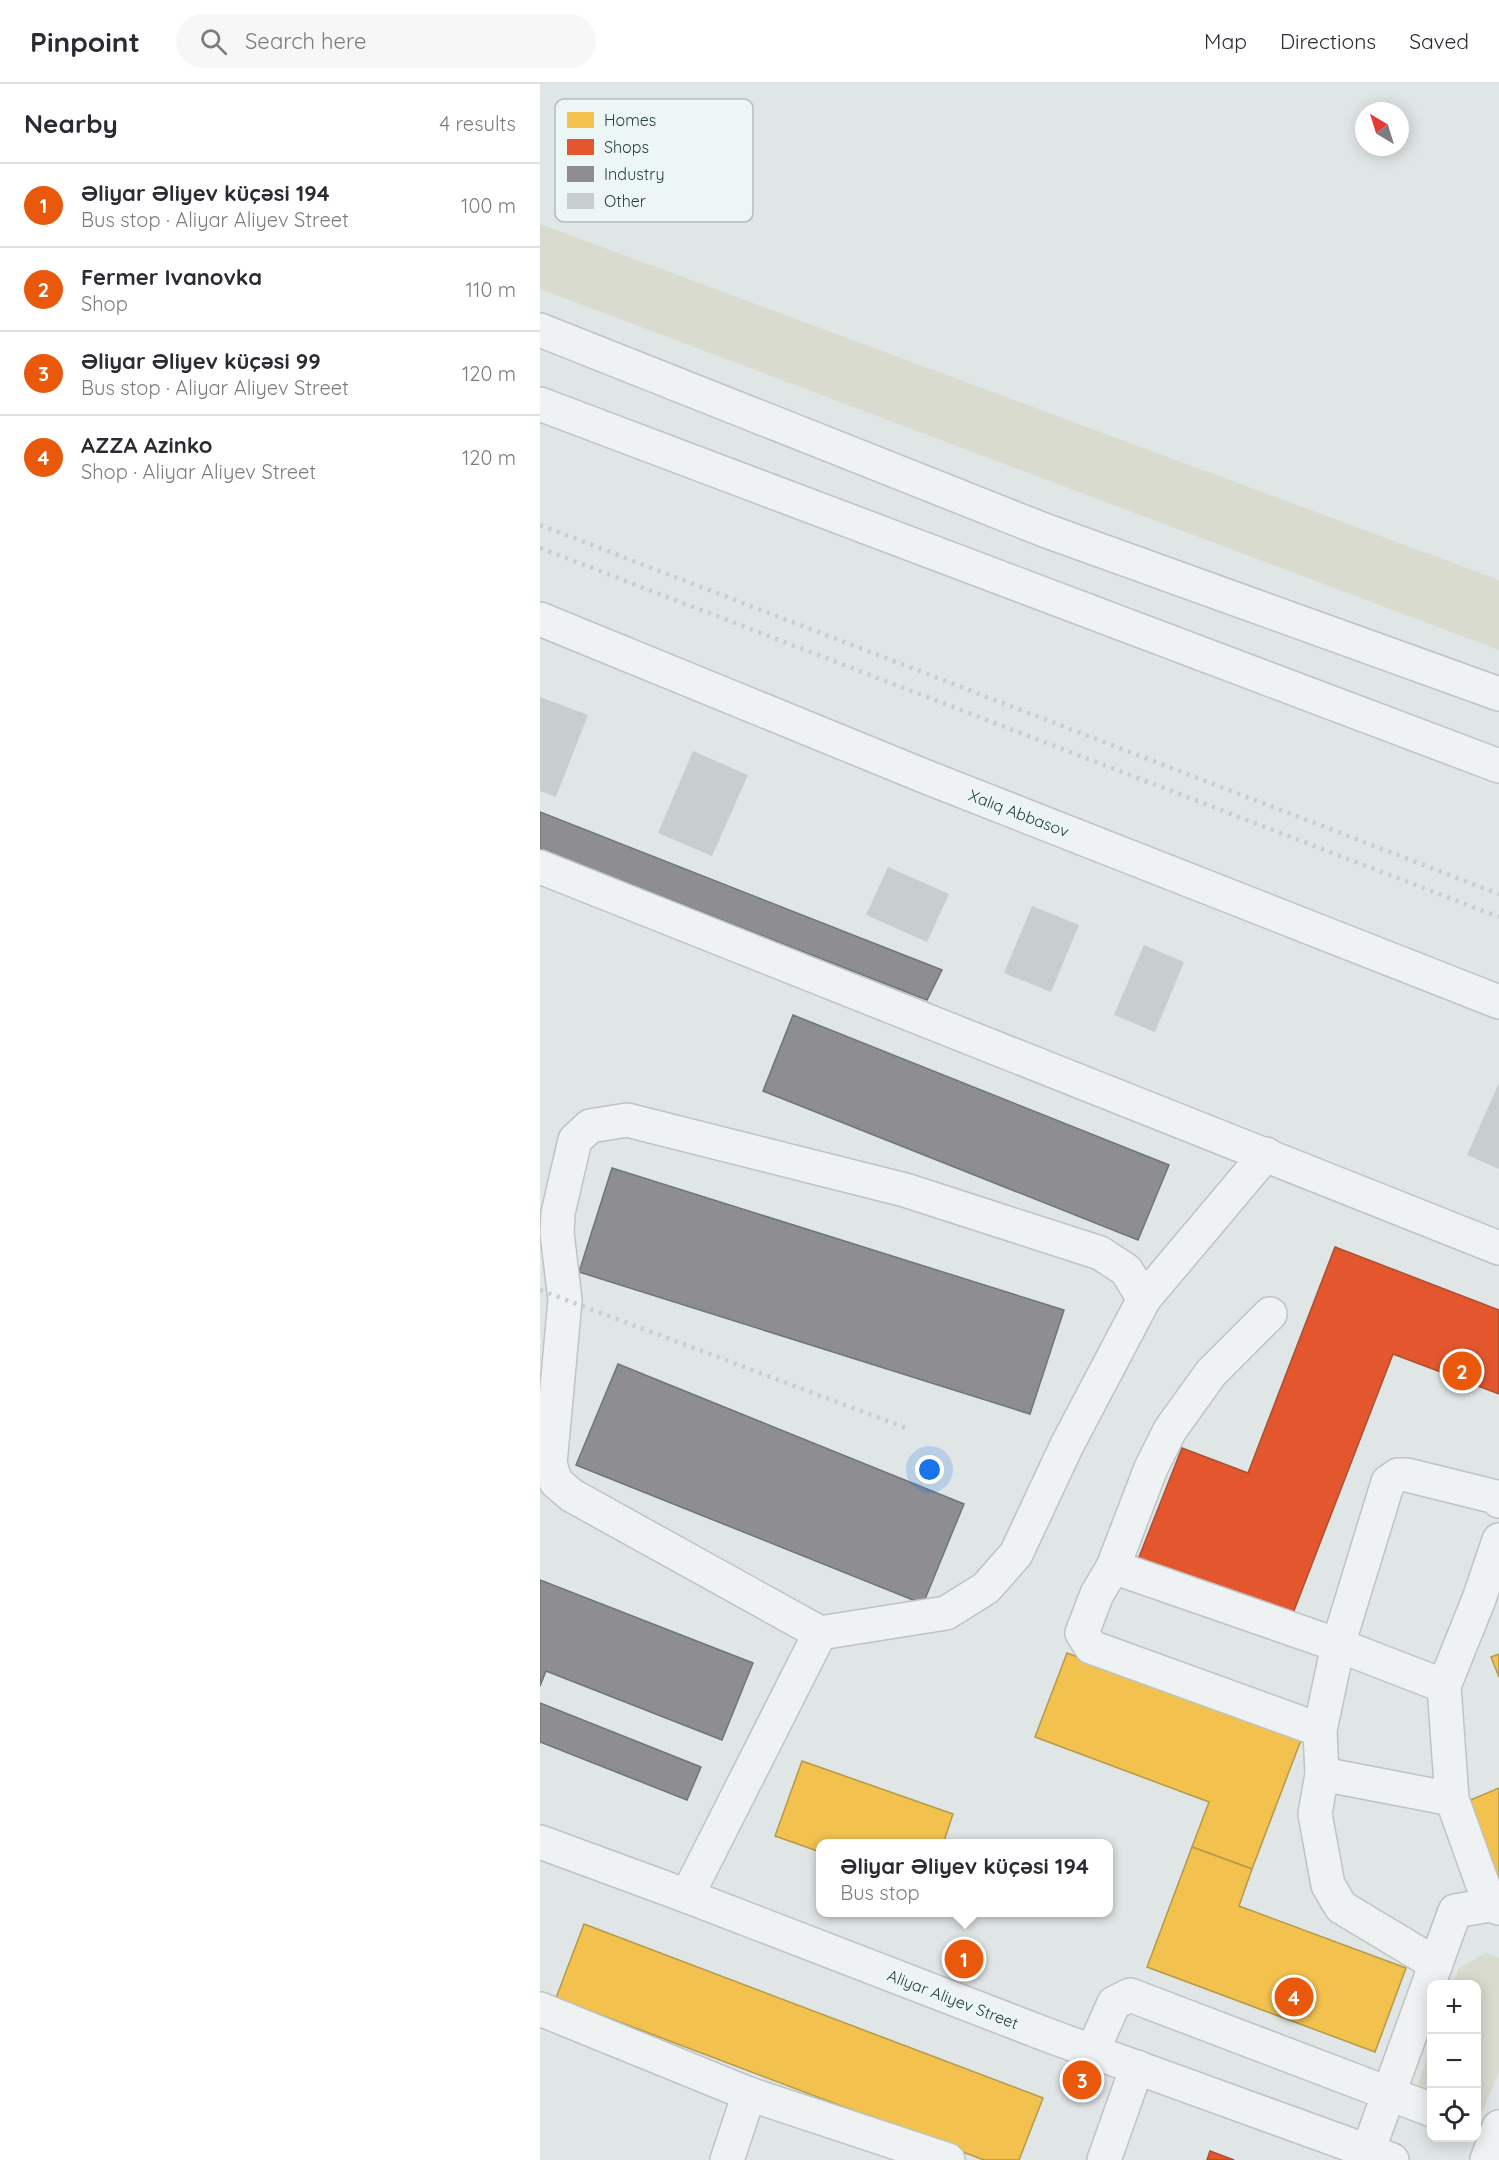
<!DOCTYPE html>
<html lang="en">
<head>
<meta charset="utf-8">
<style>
	body { margin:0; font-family:Quicksand,sans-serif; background:#f7f7f7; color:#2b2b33 }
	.controls { position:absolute; right:18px; bottom:18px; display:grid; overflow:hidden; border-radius:12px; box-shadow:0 3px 15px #0003 }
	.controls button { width:54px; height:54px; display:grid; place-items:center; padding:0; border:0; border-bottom:2px solid #e1e1e2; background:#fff; color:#2b2b33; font:30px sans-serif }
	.compass { position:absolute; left:815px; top:18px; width:54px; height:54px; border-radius:50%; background:#fff; box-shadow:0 3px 15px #0003; rotate:322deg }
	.you { position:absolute; left:390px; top:1386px; width:21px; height:21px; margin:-15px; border:4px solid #fff; border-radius:50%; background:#1a73e8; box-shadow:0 0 0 9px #1a73e833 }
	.badge { display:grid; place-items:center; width:39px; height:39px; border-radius:50%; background:#ea580c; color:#fff; font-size:20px; font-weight:700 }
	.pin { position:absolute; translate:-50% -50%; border:3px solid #fff; box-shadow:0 2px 6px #0006 }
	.popup { position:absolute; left:276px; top:1755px; width:297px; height:78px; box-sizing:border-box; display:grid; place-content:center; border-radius:12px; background:#fff; filter:drop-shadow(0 2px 4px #0005); font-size:20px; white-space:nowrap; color:#7c7c81 }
	.popup b { font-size:22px; color:#2b2b33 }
	.popup::after { content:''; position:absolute; left:50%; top:100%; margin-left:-12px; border:12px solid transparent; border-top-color:#fff }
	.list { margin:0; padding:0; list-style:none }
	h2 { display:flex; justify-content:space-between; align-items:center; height:78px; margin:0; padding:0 24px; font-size:26px }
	h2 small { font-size:20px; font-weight:400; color:#7c7c81 }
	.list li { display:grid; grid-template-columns:39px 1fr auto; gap:18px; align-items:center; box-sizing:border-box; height:84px; padding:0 24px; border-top:2px solid #e1e1e2 }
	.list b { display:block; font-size:22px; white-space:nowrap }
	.list p { margin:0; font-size:20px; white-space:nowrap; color:#7c7c81 }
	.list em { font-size:20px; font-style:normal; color:#7c7c81 }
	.icon { flex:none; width:33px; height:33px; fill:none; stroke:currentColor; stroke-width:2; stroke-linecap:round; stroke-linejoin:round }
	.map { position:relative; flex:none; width:959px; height:2076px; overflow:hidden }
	header { display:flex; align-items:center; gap:36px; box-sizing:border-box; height:84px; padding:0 30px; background:#fff; border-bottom:2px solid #e1e1e2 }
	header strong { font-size:28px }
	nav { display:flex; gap:33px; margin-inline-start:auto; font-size:21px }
	.search { width:420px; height:54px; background:#f7f7f7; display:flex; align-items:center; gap:15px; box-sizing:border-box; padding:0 21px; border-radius:33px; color:#7c7c81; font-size:22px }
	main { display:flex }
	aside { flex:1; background:#fff }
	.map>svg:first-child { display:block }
</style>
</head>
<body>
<header>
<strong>Pinpoint</strong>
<div class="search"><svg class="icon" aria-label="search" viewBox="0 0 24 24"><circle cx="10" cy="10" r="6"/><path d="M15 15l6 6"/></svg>Search here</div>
<nav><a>Map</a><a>Directions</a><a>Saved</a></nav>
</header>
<main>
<aside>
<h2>Nearby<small>4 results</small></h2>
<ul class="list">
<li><span class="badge">1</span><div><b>Əliyar Əliyev küçəsi 194</b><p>Bus stop · Aliyar Aliyev Street</p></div><em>100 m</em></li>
<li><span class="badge">2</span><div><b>Fermer Ivanovka</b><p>Shop</p></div><em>110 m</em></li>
<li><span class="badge">3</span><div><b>Əliyar Əliyev küçəsi 99</b><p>Bus stop · Aliyar Aliyev Street</p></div><em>120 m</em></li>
<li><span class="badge">4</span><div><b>AZZA Azinko</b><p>Shop · Aliyar Aliyev Street</p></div><em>120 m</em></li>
</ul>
</aside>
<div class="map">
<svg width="959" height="2076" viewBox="0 0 959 2076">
	<rect width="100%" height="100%" fill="#e0e5e5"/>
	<g fill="#d9dbcf">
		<polygon points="0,140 959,496 959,566 0,205"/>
		<polygon points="946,1869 959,1874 959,1988 943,2026 937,2024 936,1900 913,1900 919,1884"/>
		<polygon points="891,1962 891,2009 877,2004"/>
	</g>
	<g fill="#f2c14e" stroke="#b49a49" stroke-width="1.5">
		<polygon points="527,1569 761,1656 712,1785 652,1763 669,1718 495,1653"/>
		<polygon points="959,1570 959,1593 951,1573"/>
		<polygon points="262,1677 413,1730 403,1760 280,1760 280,1768 235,1752"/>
		<polygon points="959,1704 959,1797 926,1718"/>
		<polygon points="652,1763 712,1785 699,1822 866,1884 835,1968 607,1883"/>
		<polygon points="44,1840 503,2014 479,2076 444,2076 16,1914"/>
	</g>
	<g fill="#e4572e" stroke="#ab5032" stroke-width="1.5">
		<polygon points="795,1163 959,1226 959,1310 853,1270 750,1537 597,1478 642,1364 708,1389"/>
		<polygon points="670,2067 694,2076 667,2076"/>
	</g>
	<g fill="#8d8d92" stroke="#6e7678" stroke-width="1.5">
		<polygon points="0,728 402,886 387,916 0,765"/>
		<polygon points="253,931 629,1081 598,1156 223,1007"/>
		<polygon points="72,1084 524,1226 490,1330 39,1188"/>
		<polygon points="78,1280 424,1420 383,1520 36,1381"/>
		<polygon points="0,1496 213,1579 182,1656 6,1587 0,1602"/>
		<polygon points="0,1619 161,1683 147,1716 0,1658"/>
	</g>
	<g fill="#c8cdcd">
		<polygon points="0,613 48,631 16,713 0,707"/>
		<polygon points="153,667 208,691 172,772 118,749"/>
		<polygon points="348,783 409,810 387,858 326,831"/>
		<polygon points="492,822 539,841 511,908 464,889"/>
		<polygon points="604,861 644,878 615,948 574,931"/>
		<polygon points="959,999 959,1085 927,1071"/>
	</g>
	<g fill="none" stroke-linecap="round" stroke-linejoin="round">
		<defs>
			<g id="minor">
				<polyline points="0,246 504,446 959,610"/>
				<polyline points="0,320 959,682"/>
				<polyline points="0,535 384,692 959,918"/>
				<polyline points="0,783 959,1164"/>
				<polyline points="573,1483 611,1384 630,1346 671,1289 730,1230"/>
				<polyline points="280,1549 406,1529 446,1504 476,1470 527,1361 604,1215 726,1070"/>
				<polyline points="780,1646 551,1563 542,1549 557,1510 573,1483 798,1561 904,1602"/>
				<polyline points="782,1690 912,1715"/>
				<polyline points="0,1758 147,1812 510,1952 852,2076"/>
				<polyline points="147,1812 280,1549 31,1411 16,1398 10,1380 25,1216 17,1149 18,1129 35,1056 50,1042 87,1036 365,1106 560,1169 586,1186 604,1215"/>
				<polyline points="950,1821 912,1715 904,1602 939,1515 959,1456"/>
				<polyline points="896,1880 801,1823 788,1801 775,1730 782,1690 780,1646 798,1561 848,1398 858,1391 867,1391 956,1413 959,1417"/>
				<polyline points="0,1925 209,2010 408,2076"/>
				<polyline points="553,1966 574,1919 590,1911 892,2026"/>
				<polyline points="828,2067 915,1827 950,1821 959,1824"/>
				<polyline points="187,2076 209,2010"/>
				<polyline points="564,2076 597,1983"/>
				<polyline points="947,2076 959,2043"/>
			</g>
		</defs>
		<use href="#minor" stroke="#bec3c3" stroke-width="36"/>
		<use href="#minor" stroke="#eff2f2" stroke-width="33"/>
		<g stroke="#c8cdcd" stroke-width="4.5" stroke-dasharray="3 6" stroke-linecap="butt">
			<polyline points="0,441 959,810"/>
			<polyline points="0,464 959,833"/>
			<polyline points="0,1206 366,1344"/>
		</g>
	</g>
	<g text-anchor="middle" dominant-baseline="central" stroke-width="6" stroke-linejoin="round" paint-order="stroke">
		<g font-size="16" fill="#25403d" stroke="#ecf6f4">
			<text transform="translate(479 729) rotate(21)">Xalıq Abbasov</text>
			<text transform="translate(413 1915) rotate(21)">Aliyar Aliyev Street</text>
		</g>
	</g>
	<rect x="15" y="15" width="198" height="123" rx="9" fill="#ecf6f4" stroke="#b0bfbd" stroke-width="1.5"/>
	<rect x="27" y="28" width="27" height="16" fill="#f2c14e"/>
	<rect x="27" y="55" width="27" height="16" fill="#e4572e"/>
	<rect x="27" y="82" width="27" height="16" fill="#8d8d92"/>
	<rect x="27" y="109" width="27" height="16" fill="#c8cdcd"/>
	<g font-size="16" fill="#25403d">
		<text x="64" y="42">Homes</text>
		<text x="64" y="69">Shops</text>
		<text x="64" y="96">Industry</text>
		<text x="64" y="123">Other</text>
	</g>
</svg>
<div class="controls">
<button>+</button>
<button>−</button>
<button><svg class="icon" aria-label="locate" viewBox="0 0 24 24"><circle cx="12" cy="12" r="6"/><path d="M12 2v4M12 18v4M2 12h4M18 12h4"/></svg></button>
</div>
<svg class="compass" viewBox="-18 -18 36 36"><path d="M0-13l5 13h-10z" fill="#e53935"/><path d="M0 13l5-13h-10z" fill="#7c7c81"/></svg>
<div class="you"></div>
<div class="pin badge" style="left:424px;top:1875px">1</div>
<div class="popup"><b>Əliyar Əliyev küçəsi 194</b>Bus stop</div>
<div class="pin badge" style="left:922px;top:1287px">2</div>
<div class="pin badge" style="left:542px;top:1996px">3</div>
<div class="pin badge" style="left:754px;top:1913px">4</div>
</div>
</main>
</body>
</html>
